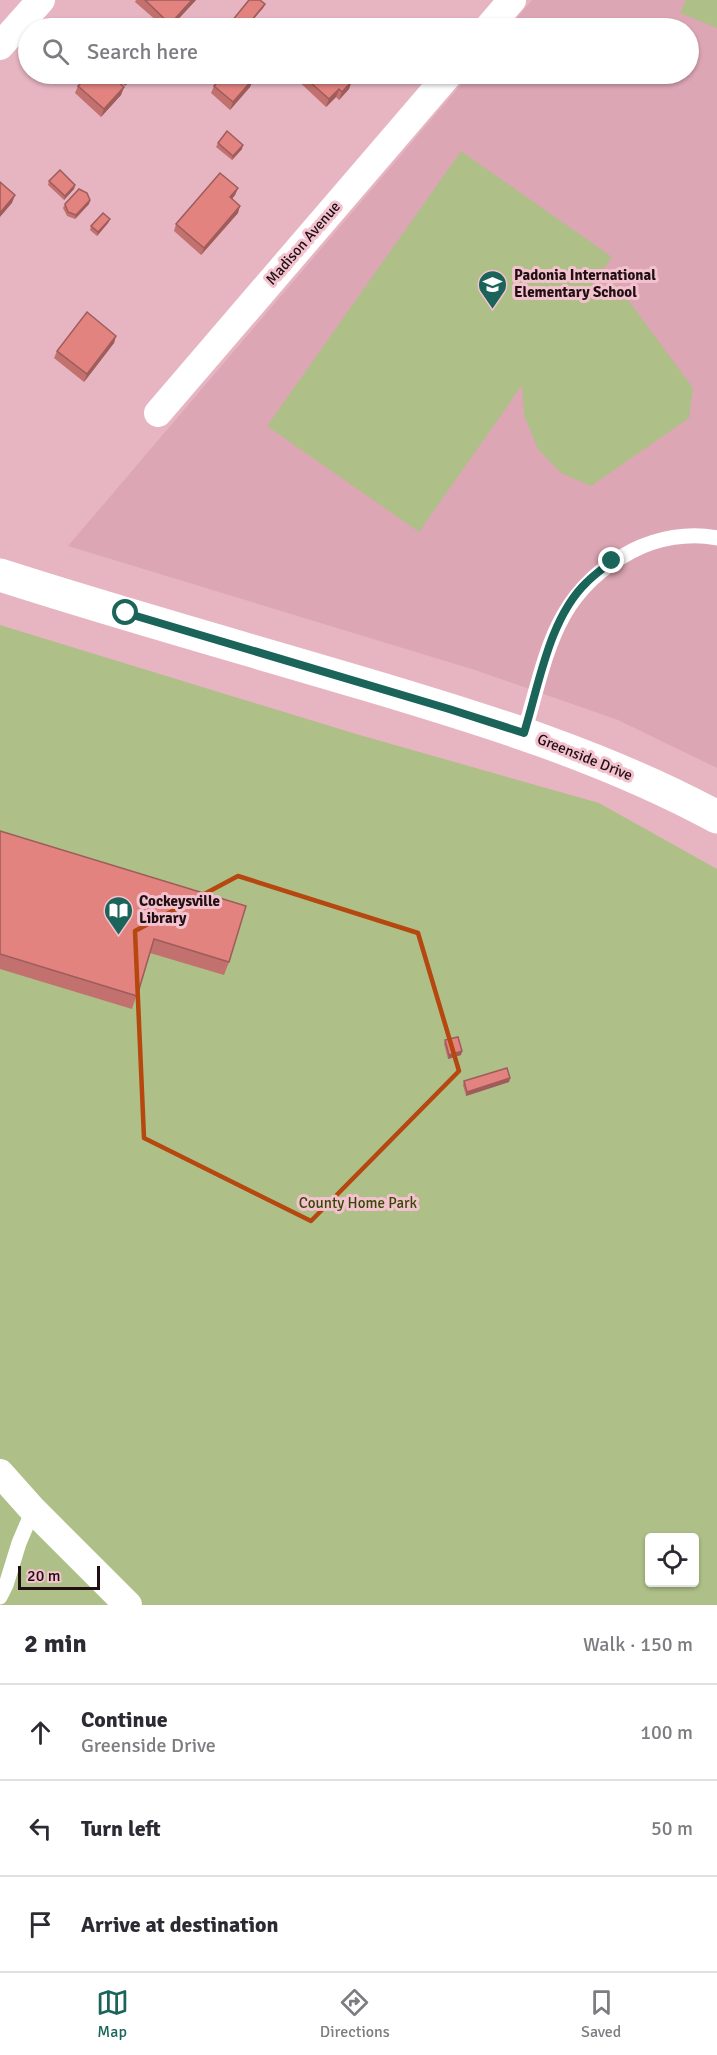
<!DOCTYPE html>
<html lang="en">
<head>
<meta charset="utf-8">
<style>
	body { margin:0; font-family:Signika,sans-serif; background:#f7f7f7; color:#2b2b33 }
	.controls { position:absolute; right:18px; bottom:18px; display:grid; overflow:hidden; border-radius:6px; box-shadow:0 2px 4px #0004 }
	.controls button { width:54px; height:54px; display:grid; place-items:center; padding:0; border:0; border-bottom:2px solid #e1e1e2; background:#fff; color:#2b2b33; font:30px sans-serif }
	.scale { position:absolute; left:18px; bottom:15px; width:82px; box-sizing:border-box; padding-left:6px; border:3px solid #201014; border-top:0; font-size:16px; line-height:21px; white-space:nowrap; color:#201014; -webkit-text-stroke:4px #f4c2ce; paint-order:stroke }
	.stop { position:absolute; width:18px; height:18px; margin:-14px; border:4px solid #1a645a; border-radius:50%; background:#fff }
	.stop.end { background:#1a645a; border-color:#fff; box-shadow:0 2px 6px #0008 }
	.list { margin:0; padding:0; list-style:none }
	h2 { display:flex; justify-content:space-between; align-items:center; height:78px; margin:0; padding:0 24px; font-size:26px }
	h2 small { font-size:20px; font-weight:400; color:#7c7c81 }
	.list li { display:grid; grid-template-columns:39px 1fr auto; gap:18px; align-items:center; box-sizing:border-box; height:96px; padding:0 24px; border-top:2px solid #e1e1e2 }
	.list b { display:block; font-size:22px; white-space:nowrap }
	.list p { margin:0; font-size:20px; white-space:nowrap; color:#7c7c81 }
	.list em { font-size:20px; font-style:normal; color:#7c7c81 }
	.icon { flex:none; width:33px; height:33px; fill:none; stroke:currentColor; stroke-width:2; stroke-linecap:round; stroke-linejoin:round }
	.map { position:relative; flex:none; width:717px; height:1605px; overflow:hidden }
	.search { position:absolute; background:#fff; box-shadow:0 2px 4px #0004; left:18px; right:18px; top:18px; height:66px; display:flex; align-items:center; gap:15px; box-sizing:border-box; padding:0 21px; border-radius:33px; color:#7c7c81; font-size:22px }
	.sheet { height:366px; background:#fff }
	nav { display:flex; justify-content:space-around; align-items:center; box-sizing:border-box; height:84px; border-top:2px solid #e1e1e2; background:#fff; font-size:16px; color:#7c7c81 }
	nav a { display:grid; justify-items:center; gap:3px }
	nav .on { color:#1a645a }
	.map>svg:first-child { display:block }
</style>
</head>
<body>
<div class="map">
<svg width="717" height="1605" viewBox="0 0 717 1605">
	<rect width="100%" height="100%" fill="#e6b5c1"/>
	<polygon fill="#dda6b4" points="532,0 717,0 717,768 618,720 475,670 68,546 470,74 688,74 688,28 508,28"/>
	<g fill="#aebf88" fill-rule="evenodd">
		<polygon points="686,0 717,0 717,28 680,13"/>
		<polygon points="461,151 612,257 585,296 617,285 693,388 689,418 591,486 561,473 538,449 524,415 522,385 419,532 267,426"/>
		<path d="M0,625L356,734L599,803L717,869V1605H0ZM650,1538H694V1582H650Z"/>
	</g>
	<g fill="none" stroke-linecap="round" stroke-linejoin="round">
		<g stroke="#fff" stroke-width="15">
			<path d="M524,733C547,655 553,592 632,551C657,538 689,532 717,538"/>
			<polyline points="0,1597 6,1585 19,1543 33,1510"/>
		</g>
		<g stroke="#fff" stroke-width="28">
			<polyline points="488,28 512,0"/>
			<polyline points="0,46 41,0"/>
			<polyline points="158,413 449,74"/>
			<polyline points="0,1473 33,1510 128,1605"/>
		</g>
		<path stroke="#fff" stroke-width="33" d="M0,575C121,614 244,648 365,684C486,720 606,757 717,817"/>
	</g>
	<g fill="#c2716e">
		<polygon points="136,0 196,0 170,28 165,28 135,2"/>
		<polygon points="265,4 263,8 246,28 235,28 231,25 232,21"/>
		<polygon points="90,74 137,74 125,86 112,74 111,75 124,87 121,95 101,117 75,93 78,86"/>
		<polygon points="295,74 356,74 351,80 349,89 339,100 336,97 326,107 294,77"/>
		<polygon points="253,79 250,87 230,110 211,93 214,86"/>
		<polygon points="218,143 242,149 232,160 216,147"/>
		<polygon points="49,181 75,185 74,189 64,200 48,185"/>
		<polygon points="238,188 235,195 232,199 238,213 201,255 174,231 176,224"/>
		<polygon points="90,200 89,204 75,219 67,216 63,208 65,204"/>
		<polygon points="110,219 108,223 97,236 90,230 91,226"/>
		<polygon points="116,336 114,343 84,382 54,358 57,351"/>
		<polygon points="0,831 229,962 224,975 150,953 132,1009 0,969"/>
		<polygon points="445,1040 462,1051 461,1055 448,1059 444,1044"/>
		<polygon points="510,1078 509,1082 466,1096 463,1085 464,1081"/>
	</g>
	<g fill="#9e5c5a">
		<polygon points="192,0 196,0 170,28 169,28 170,24"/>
		<polygon points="265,4 263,8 246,28 245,28"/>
		<polygon points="133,74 137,74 125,86 128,79"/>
		<polygon points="352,74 356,74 346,85 349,78"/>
		<polygon points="253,79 250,87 230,110 233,102"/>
		<polygon points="352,81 349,89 339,100 342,92"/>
		<polygon points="124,87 121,95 101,117 104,109"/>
		<polygon points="339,89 336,97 326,107 329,99"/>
		<polygon points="243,145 242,149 232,160 233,156"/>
		<polygon points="75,185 74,189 64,200 65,196"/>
		<polygon points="238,188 235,195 227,205 230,197"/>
		<polygon points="15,195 12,203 0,217 0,213"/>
		<polygon points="90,200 89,204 75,219 76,215"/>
		<polygon points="240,206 238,213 201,255 204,248"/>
		<polygon points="110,219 108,223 97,236 98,232"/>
		<polygon points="116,336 114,343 84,382 87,374"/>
		<polygon points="462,1051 461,1055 448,1059 449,1055"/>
		<polygon points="510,1078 509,1082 466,1096 467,1092"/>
	</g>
	<g fill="#e28380" stroke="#9e5c5a" stroke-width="1.5">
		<polygon points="145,0 192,0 170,24"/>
		<polygon points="249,0 260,0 265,4 245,28 241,28 232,21"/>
		<polygon points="113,19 123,28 105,28"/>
		<polygon points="90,74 109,74 124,87 104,109 78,86"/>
		<polygon points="122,74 133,74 128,79"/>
		<polygon points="225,74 247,74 253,79 233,102 214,86"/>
		<polygon points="301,74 352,74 349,78 352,81 342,92 339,89 329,99"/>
		<polygon points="227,131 243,145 233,156 218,143"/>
		<polygon points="60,170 75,185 65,196 49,181"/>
		<polygon points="220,173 238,188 230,197 240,206 204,248 176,224"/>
		<polygon points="0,182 15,195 0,213"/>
		<polygon points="79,189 87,193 90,200 76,215 68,212 65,204"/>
		<polygon points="103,213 110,219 98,232 91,226"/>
		<polygon points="87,312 116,336 87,374 57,351"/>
		<polygon points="0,831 246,906 229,962 154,939 137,996 0,954"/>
		<polygon points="458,1037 462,1051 449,1055 445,1040"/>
		<polygon points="507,1068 510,1078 467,1092 464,1081"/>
	</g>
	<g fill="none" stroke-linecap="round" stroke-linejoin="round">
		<path stroke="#1a645a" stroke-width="8" d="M126,613L449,709L524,733C539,685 549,618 587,582C595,574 604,568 612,561"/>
	</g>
	<path fill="none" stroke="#b6470e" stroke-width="4.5" stroke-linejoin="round" d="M238,876L418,933L459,1071L311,1221L144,1138L135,931Z"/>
	<defs>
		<symbol id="school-pin" viewBox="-11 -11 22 30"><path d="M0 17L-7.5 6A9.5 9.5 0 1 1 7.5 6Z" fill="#1a645a" stroke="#f4c2ce"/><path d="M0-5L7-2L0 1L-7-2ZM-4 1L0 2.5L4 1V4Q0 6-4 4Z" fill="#fff"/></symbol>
		<symbol id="library-pin" viewBox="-11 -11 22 30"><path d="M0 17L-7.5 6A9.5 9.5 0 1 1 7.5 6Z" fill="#1a645a" stroke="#f4c2ce"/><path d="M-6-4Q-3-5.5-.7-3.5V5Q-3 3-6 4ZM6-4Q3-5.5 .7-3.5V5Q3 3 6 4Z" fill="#fff"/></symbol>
	</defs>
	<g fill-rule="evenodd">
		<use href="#school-pin" x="476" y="268" width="33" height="45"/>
		<use href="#library-pin" x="102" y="894" width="33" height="45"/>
	</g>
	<g text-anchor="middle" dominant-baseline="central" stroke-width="6" stroke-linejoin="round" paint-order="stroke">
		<g font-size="15" fill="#201014" stroke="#f4c2ce">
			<text transform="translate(303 243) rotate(-49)">Madison Avenue</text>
			<text transform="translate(585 757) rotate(22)">Greenside Drive</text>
		</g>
		<g font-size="15" font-weight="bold" fill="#201014" stroke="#f4c2ce" text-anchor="start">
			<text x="514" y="275">Padonia International<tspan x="514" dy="17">Elementary School</tspan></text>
			<text x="139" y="901">Cockeysville<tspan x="139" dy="17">Library</tspan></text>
		</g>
		<g font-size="15" fill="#384703" stroke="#f4c2ce">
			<text x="358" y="1203">County Home Park</text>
		</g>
	</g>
</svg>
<div class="controls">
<button><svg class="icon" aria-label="locate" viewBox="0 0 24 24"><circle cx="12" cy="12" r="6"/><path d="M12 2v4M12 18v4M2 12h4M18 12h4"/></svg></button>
</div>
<div class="scale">20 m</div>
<div class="stop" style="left:126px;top:613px"></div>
<div class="stop end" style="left:612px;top:561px"></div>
<div class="search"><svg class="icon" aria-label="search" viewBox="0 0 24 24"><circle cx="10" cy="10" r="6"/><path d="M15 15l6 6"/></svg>Search here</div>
</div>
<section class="sheet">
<h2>2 min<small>Walk · 150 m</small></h2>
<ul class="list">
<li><svg class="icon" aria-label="ahead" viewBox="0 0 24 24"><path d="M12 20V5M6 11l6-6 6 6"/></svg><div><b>Continue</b><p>Greenside Drive</p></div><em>100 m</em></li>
<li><svg class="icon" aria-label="left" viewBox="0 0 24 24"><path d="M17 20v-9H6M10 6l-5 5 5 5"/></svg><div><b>Turn left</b></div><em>50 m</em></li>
<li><svg class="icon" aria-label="arrive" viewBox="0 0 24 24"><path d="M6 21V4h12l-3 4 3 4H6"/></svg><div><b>Arrive at destination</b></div></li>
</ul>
</section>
<nav>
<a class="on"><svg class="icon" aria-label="map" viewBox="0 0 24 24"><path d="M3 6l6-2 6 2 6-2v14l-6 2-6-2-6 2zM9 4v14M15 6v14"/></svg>Map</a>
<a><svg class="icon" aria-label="directions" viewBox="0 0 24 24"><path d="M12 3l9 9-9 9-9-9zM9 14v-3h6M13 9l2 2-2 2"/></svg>Directions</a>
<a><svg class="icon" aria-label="saved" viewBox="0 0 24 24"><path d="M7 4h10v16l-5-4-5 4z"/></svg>Saved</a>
</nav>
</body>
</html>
